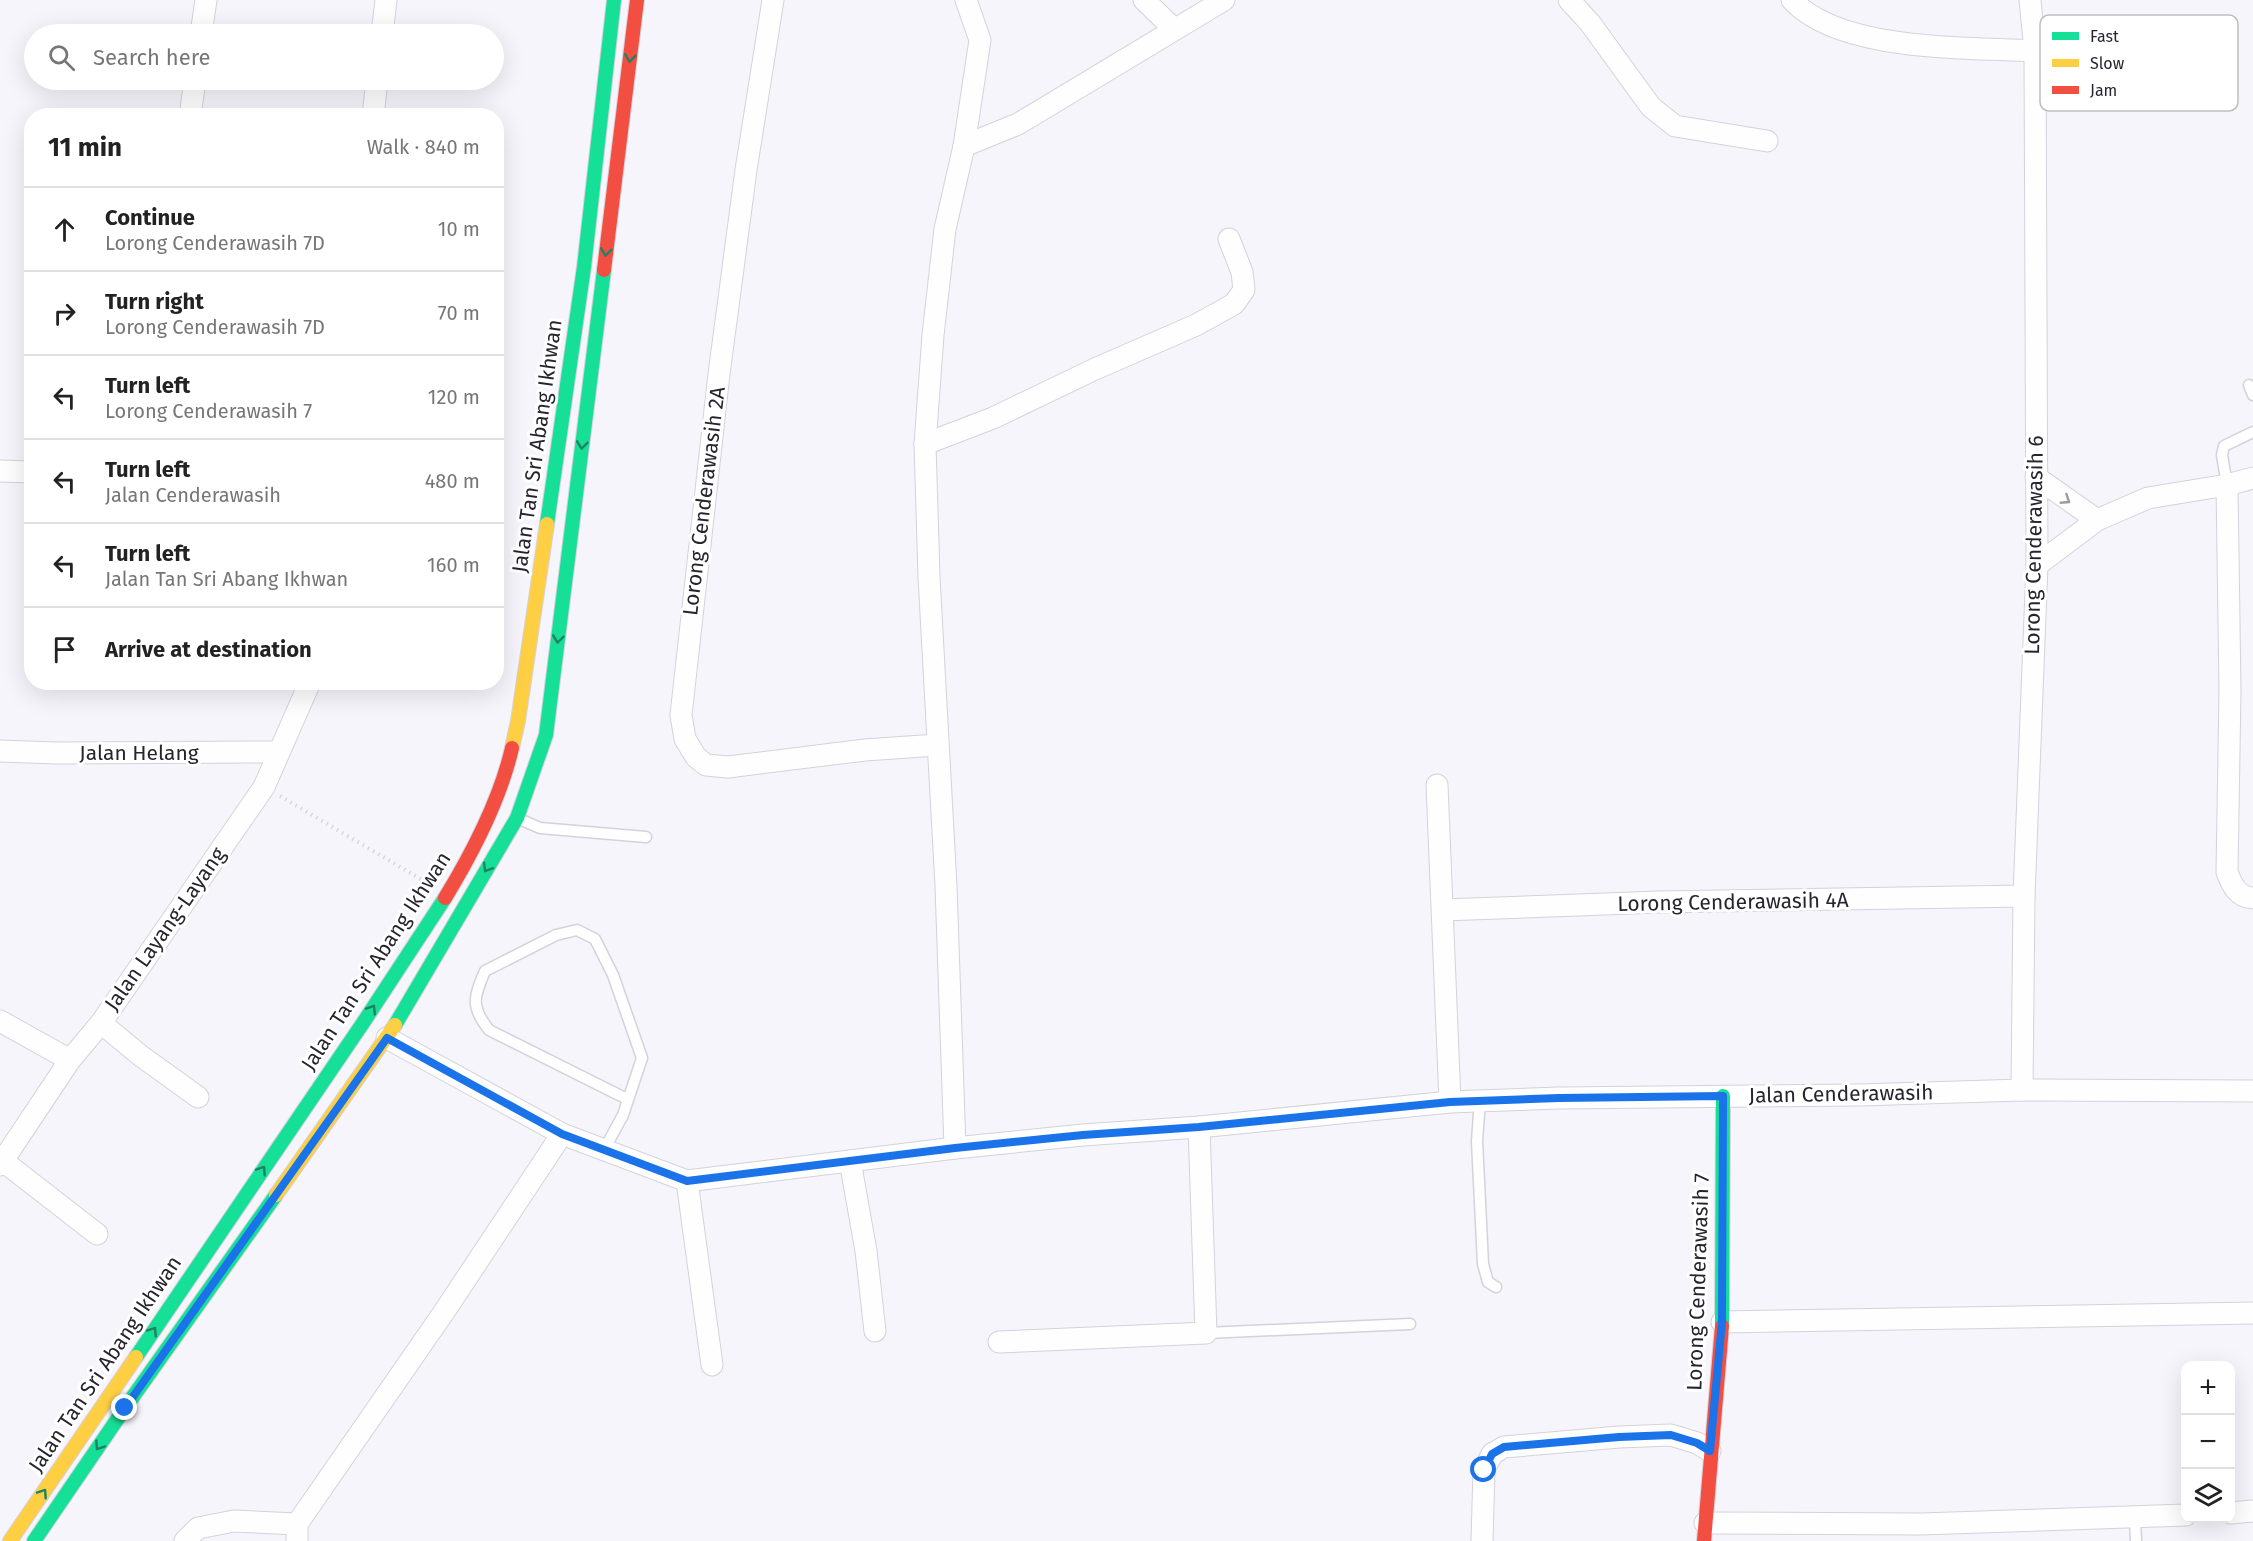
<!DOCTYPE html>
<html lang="en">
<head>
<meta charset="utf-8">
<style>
	body { margin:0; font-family:"Fira Sans",sans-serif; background:#f6f6f6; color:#222 }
	.controls { position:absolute; right:18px; bottom:18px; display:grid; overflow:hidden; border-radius:12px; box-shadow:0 6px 24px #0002 }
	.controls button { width:54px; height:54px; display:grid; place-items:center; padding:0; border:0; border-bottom:2px solid #e0e0e0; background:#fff; color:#222; font:30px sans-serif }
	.stop { position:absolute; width:18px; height:18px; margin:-14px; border:4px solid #1a73e8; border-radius:50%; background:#fff }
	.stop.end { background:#1a73e8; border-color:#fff; box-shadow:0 2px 6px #0008 }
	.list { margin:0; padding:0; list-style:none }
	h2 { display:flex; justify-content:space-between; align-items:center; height:78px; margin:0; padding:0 24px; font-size:26px }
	h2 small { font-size:20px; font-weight:400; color:#767676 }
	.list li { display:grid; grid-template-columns:39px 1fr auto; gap:18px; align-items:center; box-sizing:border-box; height:84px; padding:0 24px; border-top:2px solid #e0e0e0 }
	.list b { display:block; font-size:22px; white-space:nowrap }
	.list p { margin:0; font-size:20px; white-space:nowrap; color:#767676 }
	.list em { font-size:20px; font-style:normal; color:#767676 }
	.icon { flex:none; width:33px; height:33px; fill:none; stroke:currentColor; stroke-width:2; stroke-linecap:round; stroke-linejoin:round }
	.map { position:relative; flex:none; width:2253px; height:1541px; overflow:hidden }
	.search { position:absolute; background:#fff; box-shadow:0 6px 24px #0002; left:24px; top:24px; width:480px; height:66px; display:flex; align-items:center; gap:15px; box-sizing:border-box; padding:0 21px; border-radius:33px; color:#767676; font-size:22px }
	.panel { position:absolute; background:#fff; box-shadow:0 6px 24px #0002; left:24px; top:108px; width:480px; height:582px; border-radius:24px }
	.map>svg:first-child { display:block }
</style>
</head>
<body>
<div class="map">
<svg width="2253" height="1541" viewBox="0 0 2253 1541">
	<rect width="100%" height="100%" fill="#f6f5fb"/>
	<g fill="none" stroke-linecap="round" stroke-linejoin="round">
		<defs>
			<g id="lane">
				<polyline points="2249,385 2253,395"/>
				<polyline points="2227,485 2222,455 2224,446 2253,432"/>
				<polyline points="517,818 540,828 646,837"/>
				<polyline points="1480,1100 1477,1141 1483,1264 1488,1282 1496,1287"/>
				<path d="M604,1150L623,1115L642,1058L613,975L595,939L577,930L556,935L485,971C474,997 470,1006 489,1030L627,1099"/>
				<polyline points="1206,1333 1410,1324"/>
				<polyline points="2135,1518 2136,1541"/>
			</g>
			<g id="street">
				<polyline points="773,0 746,170 719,374 681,715 685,739 696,757 706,765 728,767 865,750 937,745"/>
				<polyline points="1144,0 1174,29"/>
				<polyline points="1569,0 1590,23 1651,107 1675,126 1767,141"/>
				<path d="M1792,0C1840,52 1967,47 2035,51"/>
				<polyline points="201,34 206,0"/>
				<polyline points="382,34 386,0"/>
				<polyline points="190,116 195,80"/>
				<polyline points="373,116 377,80"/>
				<polyline points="964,146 1018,124 1224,0"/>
				<polyline points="925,444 993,418 1095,369 1196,325 1234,304 1244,290 1242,272 1229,239"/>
				<polyline points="0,471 32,472"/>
				<polyline points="2036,477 2097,520"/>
				<path d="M2227,485L2230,691L2227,872C2232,885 2237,897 2253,898"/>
				<polyline points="2037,565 2097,520 2148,498 2227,485 2253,478"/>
				<polyline points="0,751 56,753 278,752"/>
				<polyline points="1437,785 1450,1102"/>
				<polyline points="1443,910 1659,902 2024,896"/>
				<polyline points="0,1021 70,1060"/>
				<polyline points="101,1023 141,1056 198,1097"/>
				<polyline points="387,1038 562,1134 687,1181 955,1148 1083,1135 1199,1127 1450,1102 1559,1098 1859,1095 2022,1090 2253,1091"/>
				<polyline points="2022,1090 2024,896 2037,565 2035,51 2030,0"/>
				<polyline points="955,1148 946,886 929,577 925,444 933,335 945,229 964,146 980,40 966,0"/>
				<polyline points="3,1161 97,1234"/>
				<polyline points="850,1161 866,1251 875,1331"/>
				<polyline points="0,1165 70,1060 101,1023 264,787 310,682"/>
				<polyline points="687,1181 712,1365"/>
				<polyline points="1722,1322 2253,1313"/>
				<polyline points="999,1342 1206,1333 1199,1127"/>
				<polyline points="2230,1513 2253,1511"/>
				<polyline points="1705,1523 1921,1524 2186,1515"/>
				<polyline points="185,1541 198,1528 234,1521 297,1524"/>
				<polyline points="297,1541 297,1524 444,1312 562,1134"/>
				<polyline points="1482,1541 1484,1470 1492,1454 1504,1447 1619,1437 1671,1435 1697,1443 1710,1451"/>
			</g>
			<g id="fast">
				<polyline points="547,524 584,267 614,0"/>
				<polyline points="395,1025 517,818 546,735 604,270"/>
				<polyline points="1722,1326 1723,1096"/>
				<polyline points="136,1357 365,1020 445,898"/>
				<polyline points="34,1541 125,1408 276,1195"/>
			</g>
			<g id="slow">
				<polyline points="512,748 518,721 547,524"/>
				<polyline points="276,1195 395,1025"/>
				<polyline points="10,1541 136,1357"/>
			</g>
			<g id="jam">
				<polyline points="604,270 637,0"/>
				<path d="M445,898C473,852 500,800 512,748"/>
				<polyline points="1704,1541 1722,1326"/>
			</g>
		</defs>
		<use href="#lane" stroke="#d4d2da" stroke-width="13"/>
		<use href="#street" stroke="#d4d2da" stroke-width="23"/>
		<use href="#fast" stroke="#d4d2da" stroke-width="16"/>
		<use href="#slow" stroke="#d4d2da" stroke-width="16"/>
		<use href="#jam" stroke="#d4d2da" stroke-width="16"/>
		<polyline stroke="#d8d7da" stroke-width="4" stroke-dasharray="1.5 4.5" stroke-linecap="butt" points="280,796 429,884"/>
		<use href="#lane" stroke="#fefefe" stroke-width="10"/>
		<use href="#street" stroke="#fefefe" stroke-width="21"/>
		<use href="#fast" stroke="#16e098" stroke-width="14"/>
		<use href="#slow" stroke="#ffcf43" stroke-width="14"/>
		<use href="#jam" stroke="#f24e42" stroke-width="14"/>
	</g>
	<defs><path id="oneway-chevron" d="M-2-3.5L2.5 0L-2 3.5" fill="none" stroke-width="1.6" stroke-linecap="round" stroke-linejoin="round" transform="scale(1.5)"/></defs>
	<g stroke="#1e8264">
		<use href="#oneway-chevron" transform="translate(630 58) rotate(97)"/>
		<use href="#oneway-chevron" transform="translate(606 252) rotate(97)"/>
		<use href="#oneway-chevron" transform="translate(582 445) rotate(97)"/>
		<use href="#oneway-chevron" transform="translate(558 639) rotate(97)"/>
		<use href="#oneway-chevron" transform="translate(487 868) rotate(121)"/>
		<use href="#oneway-chevron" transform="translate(372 1009) rotate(-57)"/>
		<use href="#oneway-chevron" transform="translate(262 1170) rotate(-56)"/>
		<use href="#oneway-chevron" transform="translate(153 1331) rotate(-56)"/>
		<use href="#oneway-chevron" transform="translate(99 1446) rotate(124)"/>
		<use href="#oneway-chevron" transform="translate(43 1493) rotate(-56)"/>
	</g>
	<use stroke="#9d9ca1" href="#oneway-chevron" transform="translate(2066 500) rotate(33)"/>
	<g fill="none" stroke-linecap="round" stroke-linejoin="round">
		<polyline stroke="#1a73e8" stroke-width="8" points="125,1408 387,1038 562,1134 687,1181 955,1148 1083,1135 1199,1127 1450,1102 1559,1098 1723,1096 1722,1322 1710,1451 1697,1443 1671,1435 1619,1437 1504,1447 1492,1454 1484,1470"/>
	</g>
	<g text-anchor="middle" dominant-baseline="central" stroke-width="6" stroke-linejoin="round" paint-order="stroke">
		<g font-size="21" fill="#27242f" stroke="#fff">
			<text transform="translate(537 446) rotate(-82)">Jalan Tan Sri Abang Ikhwan</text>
			<text transform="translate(704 501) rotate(-83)">Lorong Cenderawasih 2A</text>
			<text transform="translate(2034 545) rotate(-89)">Lorong Cenderawasih 6</text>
			<text x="139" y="753">Jalan Helang</text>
			<text transform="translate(1733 902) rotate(-1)">Lorong Cenderawasih 4A</text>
			<text transform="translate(165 929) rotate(-55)">Jalan Layang-Layang</text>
			<text transform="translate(376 961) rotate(-57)">Jalan Tan Sri Abang Ikhwan</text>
			<text transform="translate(1841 1094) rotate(-1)">Jalan Cenderawasih</text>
			<text transform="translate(1698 1282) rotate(-88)">Lorong Cenderawasih 7</text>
			<text transform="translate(105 1364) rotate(-56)">Jalan Tan Sri Abang Ikhwan</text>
		</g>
	</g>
	<rect x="2040" y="15" width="198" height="96" rx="9" fill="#fff" stroke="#bebdc1" stroke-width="1.5"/>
	<rect x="2052" y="32" width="27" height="8" fill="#16e098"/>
	<rect x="2052" y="59" width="27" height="8" fill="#ffcf43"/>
	<rect x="2052" y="86" width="27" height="8" fill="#f24e42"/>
	<g font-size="16" fill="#27242f">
		<text x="2090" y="42">Fast</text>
		<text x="2090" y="69">Slow</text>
		<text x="2090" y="96">Jam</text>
	</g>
</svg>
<div class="controls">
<button>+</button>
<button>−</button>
<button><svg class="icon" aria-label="layers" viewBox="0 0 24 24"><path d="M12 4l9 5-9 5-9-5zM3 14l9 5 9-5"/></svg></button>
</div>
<div class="stop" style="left:1484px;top:1470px"></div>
<div class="stop end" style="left:125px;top:1408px"></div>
<div class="search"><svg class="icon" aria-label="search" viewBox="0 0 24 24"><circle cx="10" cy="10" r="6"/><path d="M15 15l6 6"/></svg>Search here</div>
<section class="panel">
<h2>11 min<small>Walk · 840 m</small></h2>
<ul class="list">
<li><svg class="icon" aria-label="ahead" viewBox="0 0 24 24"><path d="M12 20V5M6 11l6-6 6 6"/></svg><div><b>Continue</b><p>Lorong Cenderawasih 7D</p></div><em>10 m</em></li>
<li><svg class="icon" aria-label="right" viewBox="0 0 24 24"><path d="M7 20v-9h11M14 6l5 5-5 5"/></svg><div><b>Turn right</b><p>Lorong Cenderawasih 7D</p></div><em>70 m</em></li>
<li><svg class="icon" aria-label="left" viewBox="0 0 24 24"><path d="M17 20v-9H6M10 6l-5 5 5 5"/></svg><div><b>Turn left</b><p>Lorong Cenderawasih 7</p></div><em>120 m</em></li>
<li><svg class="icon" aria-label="left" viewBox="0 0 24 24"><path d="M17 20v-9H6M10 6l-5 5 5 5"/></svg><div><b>Turn left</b><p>Jalan Cenderawasih</p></div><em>480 m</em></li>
<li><svg class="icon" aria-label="left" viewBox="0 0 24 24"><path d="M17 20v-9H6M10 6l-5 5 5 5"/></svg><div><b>Turn left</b><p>Jalan Tan Sri Abang Ikhwan</p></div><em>160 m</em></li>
<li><svg class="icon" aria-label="arrive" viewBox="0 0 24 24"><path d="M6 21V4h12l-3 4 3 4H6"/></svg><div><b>Arrive at destination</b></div></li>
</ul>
</section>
</div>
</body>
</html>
